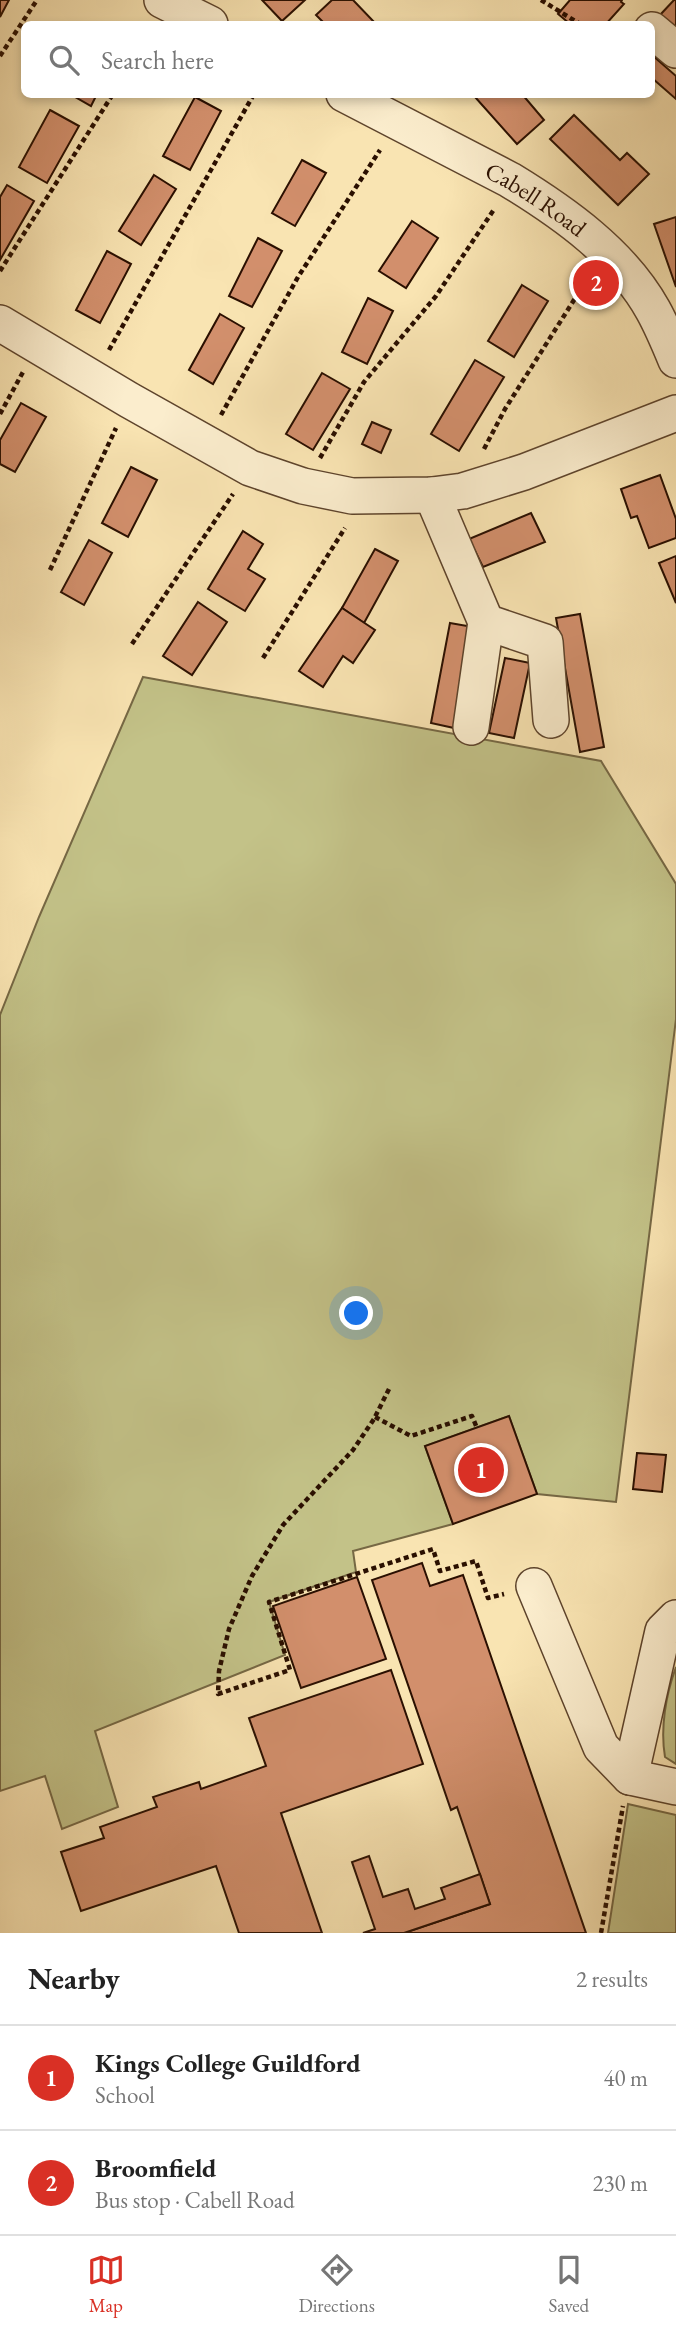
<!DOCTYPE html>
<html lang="en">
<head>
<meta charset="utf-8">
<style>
	body { margin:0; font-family:"EB Garamond",serif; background:#f6f6f6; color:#222 }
	.you { position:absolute; left:357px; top:1314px; width:24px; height:24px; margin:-18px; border:5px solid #fff; border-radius:50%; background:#1a73e8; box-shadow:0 0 0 10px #1a73e833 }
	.badge { display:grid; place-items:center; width:46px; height:46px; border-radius:50%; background:#d93025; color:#fff; font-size:23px; font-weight:700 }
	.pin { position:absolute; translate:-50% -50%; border:4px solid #fff; box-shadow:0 2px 7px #0006 }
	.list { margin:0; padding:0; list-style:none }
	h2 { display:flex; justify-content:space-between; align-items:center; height:91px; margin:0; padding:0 28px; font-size:30px }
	h2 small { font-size:23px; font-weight:400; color:#767676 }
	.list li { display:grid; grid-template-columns:46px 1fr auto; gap:21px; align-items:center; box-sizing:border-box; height:105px; padding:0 28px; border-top:2px solid #e0e0e0 }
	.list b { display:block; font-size:26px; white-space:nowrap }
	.list p { margin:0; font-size:23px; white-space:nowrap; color:#767676 }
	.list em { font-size:23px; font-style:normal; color:#767676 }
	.icon { flex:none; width:38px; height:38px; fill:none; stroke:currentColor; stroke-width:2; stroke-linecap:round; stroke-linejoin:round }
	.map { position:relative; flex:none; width:676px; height:1933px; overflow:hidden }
	.search { position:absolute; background:#fff; box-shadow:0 4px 10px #0003; left:21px; right:21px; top:21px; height:77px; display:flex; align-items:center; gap:18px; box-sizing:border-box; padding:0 24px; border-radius:10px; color:#767676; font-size:26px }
	.sheet { height:301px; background:#fff }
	nav { display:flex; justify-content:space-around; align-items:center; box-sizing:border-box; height:98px; border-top:2px solid #e0e0e0; background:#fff; font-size:19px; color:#767676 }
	nav a { display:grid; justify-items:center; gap:4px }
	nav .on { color:#d93025 }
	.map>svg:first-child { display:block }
</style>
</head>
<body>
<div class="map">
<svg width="676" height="1933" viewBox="0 0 676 1933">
	<rect width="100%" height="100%" fill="#f9e4b2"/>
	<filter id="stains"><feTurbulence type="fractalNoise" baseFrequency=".00286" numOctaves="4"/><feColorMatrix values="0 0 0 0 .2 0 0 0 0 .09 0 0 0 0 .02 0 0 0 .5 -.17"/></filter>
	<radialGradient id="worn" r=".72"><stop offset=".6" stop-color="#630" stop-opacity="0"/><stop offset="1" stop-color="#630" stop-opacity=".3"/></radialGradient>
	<g fill="#c3c288" stroke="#766844" stroke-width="2">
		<polygon points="143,677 601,761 676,884 676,1019 616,1502 537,1494 509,1416 425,1446 453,1524 353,1551 356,1572 269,1602 285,1655 95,1731 118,1807 62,1829 45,1776 0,1791 0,1015 39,917"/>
		<path d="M676,1667V1764L665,1757C660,1728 666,1694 676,1667Z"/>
		<polygon points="628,1804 676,1815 676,1933 608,1933"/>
	</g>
	<g fill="#d28f6c" stroke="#2a0f00" stroke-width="2">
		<polygon points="0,0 9,0 0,17"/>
		<polygon points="262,0 305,0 282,21"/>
		<polygon points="332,0 353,0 376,24 325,24 316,15"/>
		<polygon points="570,0 622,0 621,2 624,4 606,24 570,24 558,14"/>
		<polygon points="674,0 676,0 676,28 660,15"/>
		<polygon points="652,55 676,76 676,99 652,78"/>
		<polygon points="70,94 97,94 91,106"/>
		<polygon points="478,94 522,94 544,120 517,144 475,97"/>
		<polygon points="195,97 221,111 190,170 163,156"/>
		<polygon points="50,110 79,126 47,183 19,167"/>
		<polygon points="574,115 620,160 627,153 649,174 618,205 550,139"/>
		<polygon points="302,160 326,173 295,226 272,213"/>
		<polygon points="154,175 176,189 141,245 119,231"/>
		<polygon points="7,185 34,201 0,260 0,197"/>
		<polygon points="676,217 676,287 654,224"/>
		<polygon points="412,221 438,238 406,288 379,271"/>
		<polygon points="258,238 282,251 252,307 229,296"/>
		<polygon points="107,251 131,264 100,323 76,310"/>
		<polygon points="522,285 548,301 514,357 488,341"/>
		<polygon points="368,298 393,311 367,364 342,352"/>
		<polygon points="220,314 244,328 213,384 189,370"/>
		<polygon points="475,360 504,377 459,451 431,434"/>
		<polygon points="322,373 350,389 313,450 286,434"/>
		<polygon points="21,403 46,417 15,472 0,464 0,440"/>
		<polygon points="372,422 391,430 381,453 362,444"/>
		<polygon points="131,467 157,480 128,537 102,523"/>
		<polygon points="660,475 676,519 676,538 649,548 637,516 631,518 621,489"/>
		<polygon points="531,513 545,542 483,567 469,539"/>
		<polygon points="243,531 263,544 248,569 265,579 245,611 208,589"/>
		<polygon points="89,540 112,553 84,605 61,592"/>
		<polygon points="375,549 398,561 364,623 342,608"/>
		<polygon points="676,556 676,603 659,563"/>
		<polygon points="198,602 227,622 192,675 163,656"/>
		<polygon points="342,608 375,630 353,663 343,656 323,687 299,671"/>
		<polygon points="580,614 604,747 580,752 556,618"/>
		<polygon points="450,623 473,627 454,728 431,723"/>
		<polygon points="505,658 530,663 514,738 489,733"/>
		<polygon points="509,1416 537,1494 453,1524 425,1446"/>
		<polygon points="637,1453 666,1455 662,1492 633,1489"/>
		<polygon points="422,1563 430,1586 463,1575 586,1933 404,1933 490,1904 457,1807 451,1810 372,1580"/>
		<polygon points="357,1577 386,1659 301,1688 273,1606"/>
		<polygon points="391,1670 423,1764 281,1813 322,1933 239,1933 216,1866 81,1911 61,1852 104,1838 100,1827 157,1807 153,1797 199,1782 201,1789 266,1766 249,1718"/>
		<polygon points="369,1856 383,1897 408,1889 415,1909 445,1899 441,1888 480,1874 490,1904 404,1933 363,1933 375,1929 352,1862"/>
	</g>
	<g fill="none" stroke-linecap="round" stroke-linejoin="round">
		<defs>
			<g id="minor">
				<polyline points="162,0 210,24"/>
				<polyline points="652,30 676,50"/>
				<path id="s1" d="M344,94L510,180C564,213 622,254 653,310C662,326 669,343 676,360"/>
				<polyline points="0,323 129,400 250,468 303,486 352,496 432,495 463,491 524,472 676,413"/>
				<polyline points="432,495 486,622 545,642 551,720"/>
				<polyline points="471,727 486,622"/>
				<polyline points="534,1586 601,1747 630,1777"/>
				<polyline points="676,1618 663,1631 630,1777 676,1787"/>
			</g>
		</defs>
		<use href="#minor" stroke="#5e442c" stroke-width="38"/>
		<g stroke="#2a0f00" stroke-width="4.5" stroke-dasharray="5 3.5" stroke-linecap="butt">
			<polyline points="541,0 580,24"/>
			<polyline points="0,56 37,0"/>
			<polyline points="0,271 113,94"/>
			<polyline points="109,350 254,94"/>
			<polyline points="0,414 23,372"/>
			<polyline points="221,415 298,277 380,150"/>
			<polyline points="484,449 505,409 581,289 591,280"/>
			<polyline points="320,458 364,382 436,296 495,208"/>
			<polyline points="50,570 116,428"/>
			<polyline points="132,644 233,494"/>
			<polyline points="263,658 345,528"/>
			<polyline points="389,1389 374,1419 353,1450 283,1525 252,1576 229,1629 219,1671 218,1694 290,1670 269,1602 433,1549 440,1571 476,1561 488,1598 504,1594"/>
			<polyline points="375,1417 411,1436 472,1416 477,1428"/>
			<polyline points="601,1933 623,1806"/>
		</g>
		<use href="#minor" stroke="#fbedcd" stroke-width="35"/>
	</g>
	<g text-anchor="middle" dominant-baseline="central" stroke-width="5" stroke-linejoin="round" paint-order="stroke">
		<g font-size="24" fill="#2a0f00" stroke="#fbedcd">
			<text stroke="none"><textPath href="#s1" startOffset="219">Cabell Road</textPath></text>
		</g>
	</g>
	<rect width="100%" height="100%" filter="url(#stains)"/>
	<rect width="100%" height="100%" fill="url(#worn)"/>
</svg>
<div class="you"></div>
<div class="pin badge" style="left:481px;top:1470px">1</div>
<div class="pin badge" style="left:596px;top:283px">2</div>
<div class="search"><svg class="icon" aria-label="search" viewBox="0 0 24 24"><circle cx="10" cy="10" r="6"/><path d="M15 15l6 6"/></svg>Search here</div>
</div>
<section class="sheet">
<h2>Nearby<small>2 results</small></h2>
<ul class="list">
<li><span class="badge">1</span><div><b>Kings College Guildford</b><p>School</p></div><em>40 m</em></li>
<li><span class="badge">2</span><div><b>Broomfield</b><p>Bus stop · Cabell Road</p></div><em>230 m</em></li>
</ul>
</section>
<nav>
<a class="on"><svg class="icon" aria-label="map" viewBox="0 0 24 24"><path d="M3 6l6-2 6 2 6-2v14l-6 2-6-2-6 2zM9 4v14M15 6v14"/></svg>Map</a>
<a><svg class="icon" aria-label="directions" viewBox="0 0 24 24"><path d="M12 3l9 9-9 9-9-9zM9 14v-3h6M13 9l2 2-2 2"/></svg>Directions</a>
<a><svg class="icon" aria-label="saved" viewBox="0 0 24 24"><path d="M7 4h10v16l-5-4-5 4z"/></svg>Saved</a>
</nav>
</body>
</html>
